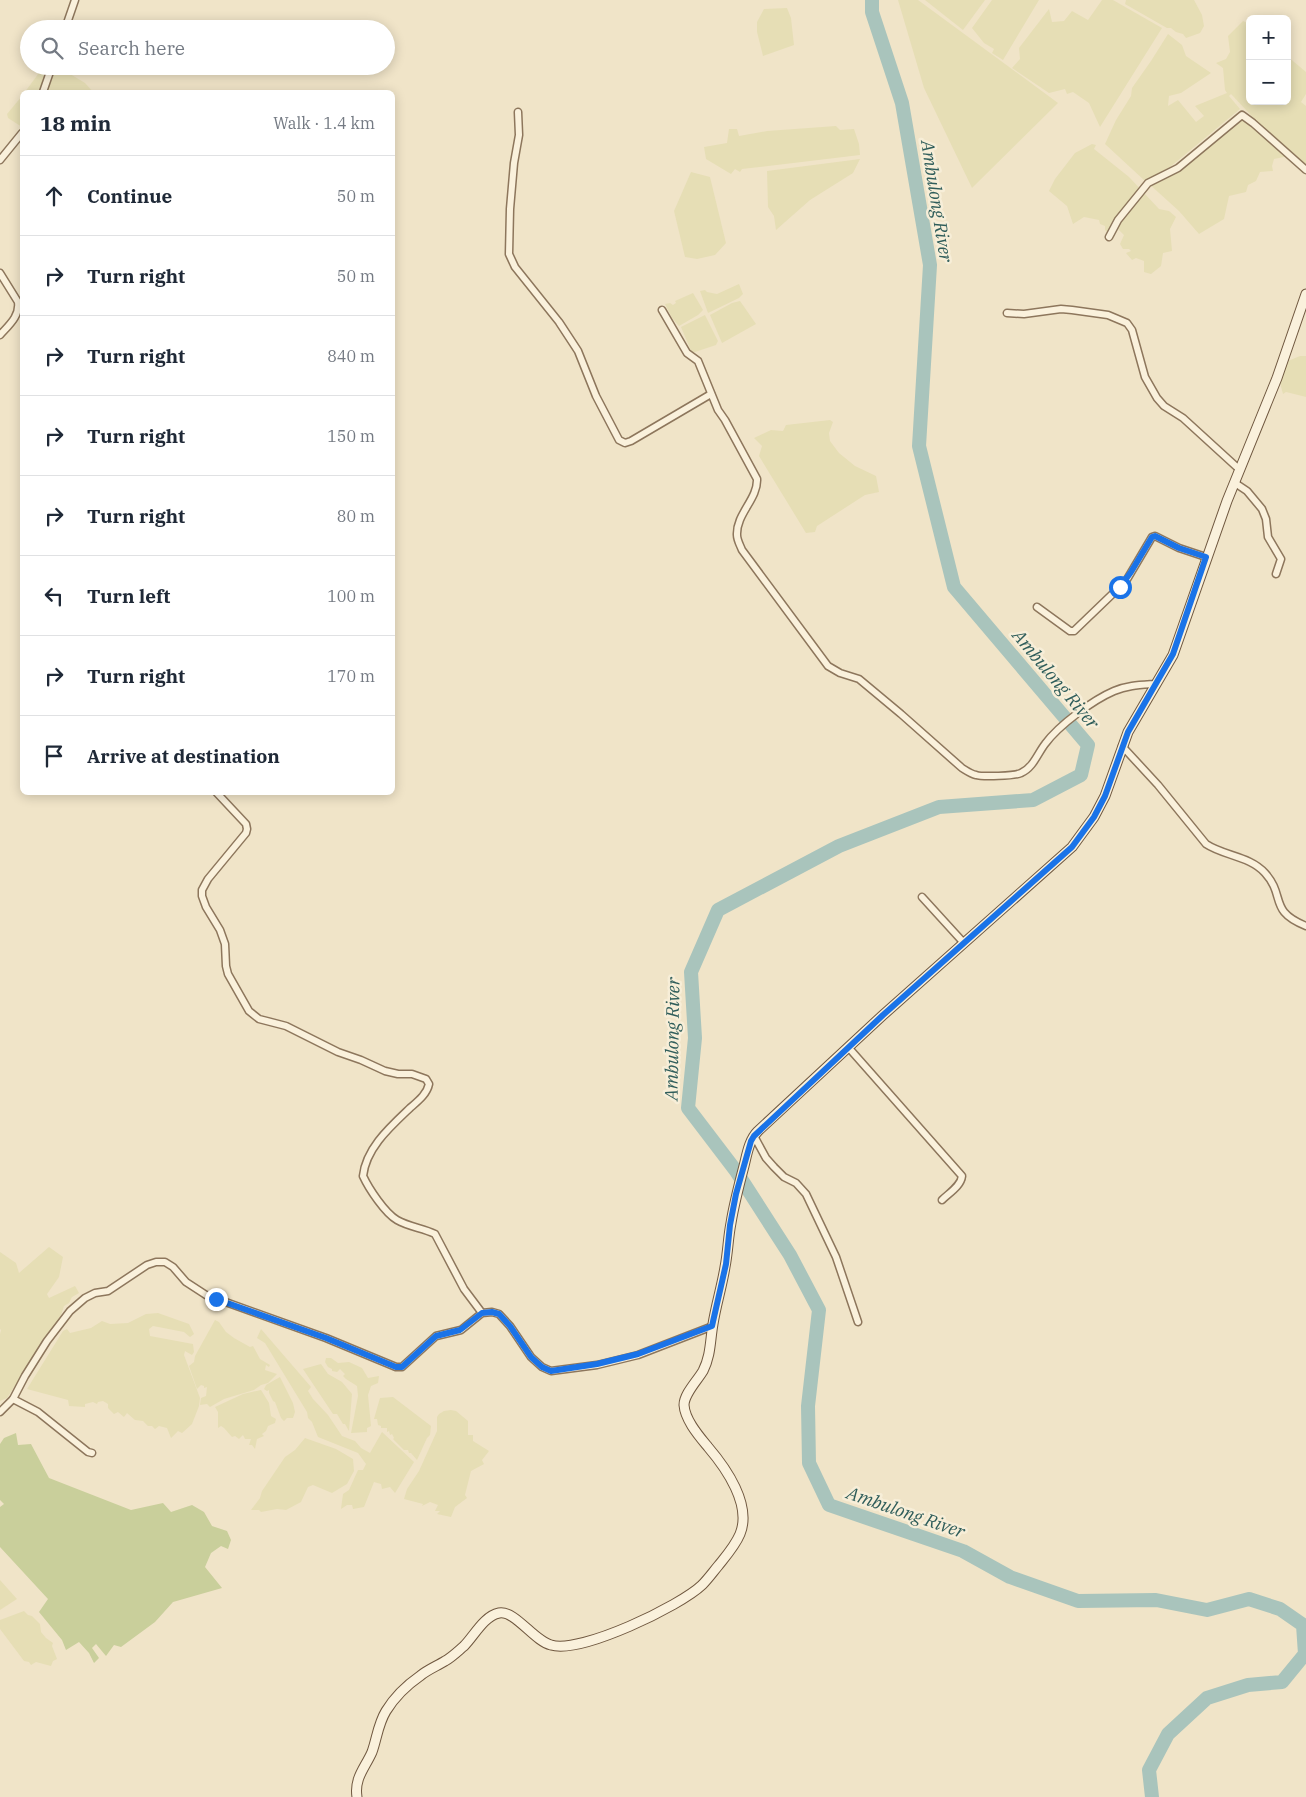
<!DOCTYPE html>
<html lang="en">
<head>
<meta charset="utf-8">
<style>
	body { margin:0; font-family:"IBM Plex Serif",serif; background:#f2f2f3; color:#1f2937 }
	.controls { position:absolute; right:15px; top:15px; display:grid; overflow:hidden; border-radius:8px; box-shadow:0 2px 12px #0003 }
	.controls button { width:45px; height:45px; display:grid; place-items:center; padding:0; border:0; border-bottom:1px solid #e0e1e3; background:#fff; color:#1f2937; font:25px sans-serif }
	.stop { position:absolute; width:15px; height:15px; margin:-11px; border:4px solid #1a73e8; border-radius:50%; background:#fff }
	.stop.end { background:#1a73e8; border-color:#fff; box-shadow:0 1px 5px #0008 }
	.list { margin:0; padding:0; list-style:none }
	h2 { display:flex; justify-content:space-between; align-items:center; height:65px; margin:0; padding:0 20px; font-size:21px }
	h2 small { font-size:16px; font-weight:400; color:#747a83 }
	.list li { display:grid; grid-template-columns:32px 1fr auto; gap:15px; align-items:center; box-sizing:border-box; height:80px; padding:0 20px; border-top:1px solid #e0e1e3 }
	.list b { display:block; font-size:19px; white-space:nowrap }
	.list em { font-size:16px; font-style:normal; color:#747a83 }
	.icon { flex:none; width:28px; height:28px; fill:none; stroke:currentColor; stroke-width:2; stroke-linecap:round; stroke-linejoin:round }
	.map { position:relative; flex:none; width:1306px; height:1797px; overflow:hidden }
	.search { position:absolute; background:#fff; box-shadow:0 2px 12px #0003; left:20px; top:20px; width:375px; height:55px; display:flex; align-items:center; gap:12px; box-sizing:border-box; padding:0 18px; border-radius:28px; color:#747a83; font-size:19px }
	.panel { position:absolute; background:#fff; box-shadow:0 2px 12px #0003; left:20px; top:90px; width:375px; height:705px; border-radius:8px }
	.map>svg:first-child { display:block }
</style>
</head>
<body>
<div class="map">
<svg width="1306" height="1797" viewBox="0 0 1306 1797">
	<rect width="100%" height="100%" fill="#f0e4c8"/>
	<g fill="#e6deb5">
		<polygon points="898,0 918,0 1058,103 972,188 924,88"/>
		<polygon points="925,0 985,0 963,30"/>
		<polygon points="992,0 1039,0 1003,60 992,53 994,49 984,43 972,28"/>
		<polygon points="1102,0 1113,0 1162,28 1100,127 1089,103 1073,92 1067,94 1065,89 1049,93 1012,68 1020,59 1019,48 1049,9 1052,22 1064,21 1072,11 1088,20"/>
		<polygon points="1126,0 1194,0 1202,15 1204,26 1200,33 1186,38 1183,34 1176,32 1171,28 1167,28 1125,4"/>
		<polygon points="787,8 791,18 794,45 763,56 757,32 757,22 764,9"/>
		<polygon points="1243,21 1250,24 1250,101 1287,101 1287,56 1306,72 1306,94 1301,102 1306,106 1306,164 1262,127 1231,94 1229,96 1240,109 1170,167 1145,181 1105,144 1116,120 1131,96 1132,88 1151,61 1168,34 1182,45 1186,56 1211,73 1181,93 1169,96 1168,106 1178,100 1196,122 1204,116 1195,106 1227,93 1225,90 1223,68 1216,63 1226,59 1230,52 1228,36"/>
		<polygon points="44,66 57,66 85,83 93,92 25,92"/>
		<polygon points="22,96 22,127 8,118 7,114"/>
		<polygon points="1237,113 1289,156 1274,159 1272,166 1273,171 1260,172 1256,181 1248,185 1246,192 1229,196 1224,219 1199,234 1179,211 1148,183 1186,160"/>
		<polygon points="836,126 840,130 854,129 859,144 860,155 742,169 740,172 735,169 731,174 706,159 704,147 727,143 729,129 737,129 739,136 767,131"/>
		<polygon points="1092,144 1096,145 1094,149 1129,177 1159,209 1169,211 1176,217 1170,229 1172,251 1163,253 1161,266 1151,274 1144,272 1144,261 1136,258 1132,260 1126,253 1131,251 1129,249 1123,249 1120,244 1124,235 1117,228 1110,235 1105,230 1105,226 1100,224 1099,220 1084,217 1073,224 1067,206 1049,191 1055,179 1075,153"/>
		<polygon points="860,159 853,173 810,200 776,230 774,216 768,207 767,171"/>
		<polygon points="691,172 710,177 726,243 715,255 697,259 685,257 674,211"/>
		<polygon points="739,284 743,294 739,298 708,313 700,291 705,290 707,292 717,294"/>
		<polygon points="693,293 703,310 698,315 679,326 672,318 665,304 670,303 673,305 676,303 675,301"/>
		<polygon points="740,301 756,324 722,343 710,315 732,303"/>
		<polygon points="705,315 718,341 716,345 692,353 681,327"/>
		<polygon points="1300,356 1306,356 1306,397 1286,392 1283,394 1280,383 1288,361"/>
		<polygon points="830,420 833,422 829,433 830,441 839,453 855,466 876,476 879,492 865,495 817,526 815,532 806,533 759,456 762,446 754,438 771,430 783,431 786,425"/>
		<polygon points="49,1247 63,1257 59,1277 47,1294 49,1298 75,1286 79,1293 72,1297 69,1303 64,1306 61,1315 7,1398 0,1401 0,1334 1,1330 0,1329 0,1252 16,1263 19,1273"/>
		<polygon points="158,1313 189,1324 194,1334 190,1337 184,1332 153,1326 149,1329 150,1336 193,1344 194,1352 192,1355 185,1351 184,1355 200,1398 199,1406 192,1424 182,1433 178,1431 171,1438 167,1428 159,1426 155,1429 152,1426 148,1426 143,1421 135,1420 127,1413 124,1417 118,1412 114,1414 108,1408 108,1404 103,1401 98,1402 97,1404 93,1402 85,1404 85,1407 69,1406 68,1400 27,1389 63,1331 67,1329 70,1333 91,1328 102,1321 110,1324 128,1323 146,1314"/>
		<polygon points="215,1320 219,1322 226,1332 234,1338 250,1347 253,1346 260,1359 270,1365 269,1367 266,1365 265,1370 277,1374 268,1383 261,1385 254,1390 224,1399 210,1407 207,1404 200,1405 201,1398 206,1396 207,1387 204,1388 204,1386 201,1385 197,1389 189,1366 194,1362 195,1356"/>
		<polygon points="261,1329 311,1387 308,1391 313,1399 328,1415 342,1436 355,1441 361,1448 370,1453 382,1432 414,1462 395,1493 390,1487 382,1489 381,1484 374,1482 364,1507 353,1509 352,1505 347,1505 341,1509 343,1494 349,1490 358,1470 363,1470 366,1464 358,1453 318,1437 312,1422 308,1418 307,1412 265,1343 257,1338"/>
		<polygon points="326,1358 331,1358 338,1363 349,1362 362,1368 368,1378 379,1376 378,1383 371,1386 368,1395 371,1426 367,1428 367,1432 351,1433 358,1396 357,1386 346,1379 343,1376 345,1374 340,1369 337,1372 332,1371 332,1369 328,1367 325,1362"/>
		<polygon points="321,1364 328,1374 342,1382 352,1394 349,1431 345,1424 343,1424 337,1414 333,1414 303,1369"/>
		<polygon points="280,1377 293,1403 295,1412 293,1418 287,1418 284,1421 281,1418 275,1402 273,1401 269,1393 269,1390 267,1391 264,1389 266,1385"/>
		<polygon points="261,1390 269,1403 271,1416 276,1419 275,1423 268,1426 266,1431 262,1434 264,1436 257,1439 255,1449 252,1445 249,1445 251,1439 245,1439 243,1435 239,1439 235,1436 232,1437 224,1428 221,1426 218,1428 218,1412 215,1407 243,1394"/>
		<polygon points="393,1397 431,1426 430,1435 427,1438 417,1460 411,1453 409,1453 408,1450 404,1450 393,1439 394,1438 392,1434 390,1435 389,1431 387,1432 387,1428 381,1428 381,1426 378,1425 377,1419 374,1419 380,1398"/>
		<polygon points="451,1410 456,1411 468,1421 468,1435 473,1435 473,1441 489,1451 482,1460 484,1464 471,1471 465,1495 467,1498 455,1507 451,1517 437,1514 440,1511 435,1511 438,1505 430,1502 422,1506 423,1504 404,1499 407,1489 419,1471 437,1431 437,1417 439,1414 444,1411"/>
		<polygon points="305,1438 336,1449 353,1459 354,1471 347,1484 332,1493 313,1485 308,1487 301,1502 286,1510 277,1509 261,1512 259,1510 251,1510 260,1498 262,1491 285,1457 295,1450"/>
		<polygon points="0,1580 17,1599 0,1610"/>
		<polygon points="24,1611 28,1615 32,1616 40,1624 41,1632 46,1638 53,1643 52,1646 57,1659 53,1661 51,1666 36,1662 31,1665 29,1662 24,1661 0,1629 0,1620"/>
	</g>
	<polygon fill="#c9cf9b" points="16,1433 18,1445 31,1444 49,1478 131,1510 163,1503 171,1512 192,1505 204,1512 212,1526 227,1531 231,1540 228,1549 221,1546 211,1553 205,1567 222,1588 173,1602 155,1622 121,1647 114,1645 106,1656 96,1644 92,1648 99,1658 94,1663 89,1653 79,1642 66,1650 62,1640 39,1612 48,1599 0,1547 0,1507 4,1504 0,1500 0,1444 4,1438"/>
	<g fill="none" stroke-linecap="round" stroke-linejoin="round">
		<polyline stroke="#a9c4bc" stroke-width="14" points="872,0 872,12 902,103 930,265 919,446 954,587 1088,745 1081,775 1033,800 939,807 839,846 718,910 691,972 695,1038 688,1108 736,1171 790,1255 819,1310 808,1406 809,1463 829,1505 963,1551 1010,1577 1078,1601 1156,1600 1207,1610 1249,1599 1280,1609 1303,1625 1305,1654 1282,1682 1248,1685 1207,1698 1168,1734 1149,1770 1152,1797"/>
		<defs>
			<g id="street">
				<polyline points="65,29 75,0"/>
				<polyline points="43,92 52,66"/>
				<polyline points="518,112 519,135 514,163 510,209 509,254 515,267 559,322 578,351 596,396 619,440 625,443 631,441 711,394"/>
				<polyline points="0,160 22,133"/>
				<polyline points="1109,237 1118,220 1148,183 1178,168 1242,115 1253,123 1306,170"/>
				<path d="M0,273L18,302C20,316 9,325 0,335"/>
				<path d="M662,310L687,353L698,361L718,410L725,420L757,479C758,499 736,514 737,535C737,540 740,545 742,550L828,666L840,673L859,679L901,714L962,768C967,771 971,774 976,775C982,777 1015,776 1021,773C1033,768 1038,753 1045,744C1059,725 1093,700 1114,691C1128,685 1141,685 1156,684"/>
				<polyline points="1007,313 1024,314 1061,309 1072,310 1108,315 1127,323 1132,330 1145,377 1157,398 1164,406 1183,418 1240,470"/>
				<polyline points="1235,483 1247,491 1262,509 1266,519 1268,537 1281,559 1276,574"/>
				<polyline points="1037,607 1070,631 1074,631 1126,581 1152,537 1155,536 1179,548 1206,557"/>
				<path d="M1122,746L1158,785L1206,844C1224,856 1250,856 1265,873C1286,896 1268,911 1306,926"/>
				<path d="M216,792L246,824L247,829L246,833L208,879L202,890V896L206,907L220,930L225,944L226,966L228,974L249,1011L259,1019L286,1026L338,1052L361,1060L385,1071L398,1074H412L426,1079L429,1084C427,1094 418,1101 410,1108C390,1127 366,1148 363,1176C369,1189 385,1213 397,1220C409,1227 423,1228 435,1234L464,1289L482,1313"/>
				<polyline points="922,897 963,942"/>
				<path d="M848,1047L962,1176C961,1186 949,1193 942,1200"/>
				<polyline points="754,1136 766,1158 774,1167 784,1177 796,1183 806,1194 836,1257 858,1322"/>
				<polyline points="13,1399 38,1412 88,1452 92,1453"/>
				<polyline points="0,1412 13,1399 25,1376 47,1341 70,1311 85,1298 95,1293 108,1291 147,1265 156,1262 165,1262 173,1267 186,1282 206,1295 326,1338 396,1367 402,1367 436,1336 461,1330 482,1313 492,1312 499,1314 510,1326 531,1357 542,1367 551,1371 597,1365 638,1355 713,1326"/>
			</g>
			<path id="secondary" d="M357,1797C354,1778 365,1768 372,1752C377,1738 378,1724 386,1711C394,1698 407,1685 420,1676C427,1670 437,1666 445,1661C452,1657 458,1651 464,1646C474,1636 484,1616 499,1613C515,1610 534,1641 551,1645C581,1654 680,1606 702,1585C708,1579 713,1572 718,1566C726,1556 735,1546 740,1534C752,1505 726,1468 708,1447C699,1436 685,1420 684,1405C684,1394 697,1381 703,1371C711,1355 710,1341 713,1324C716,1305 722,1286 725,1267C728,1252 728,1238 731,1223C734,1204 739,1185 744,1166C747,1154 749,1140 758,1131L883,1015L1072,847L1094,817L1105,796L1128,732L1173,655L1227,501L1277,378L1306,294"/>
		</defs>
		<use href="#street" stroke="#8d765c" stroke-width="9"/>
		<use href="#secondary" stroke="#6f573f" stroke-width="11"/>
		<use href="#street" stroke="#faf1dc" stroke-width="6"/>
		<use href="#secondary" stroke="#faf1dc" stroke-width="9"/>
	</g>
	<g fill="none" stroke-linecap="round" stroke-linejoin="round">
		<polyline stroke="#1a73e8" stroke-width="6" points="216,1299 326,1338 396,1367 402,1367 436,1336 460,1330 482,1313 492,1312 499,1314 510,1326 531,1357 542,1367 551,1371 597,1364 638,1354 712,1326 726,1264 730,1225 736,1194 751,1141 754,1136 883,1015 1072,847 1094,817 1105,796 1128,732 1173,654 1206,557 1179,548 1155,536 1152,537 1131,572 1120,587"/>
	</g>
	<g text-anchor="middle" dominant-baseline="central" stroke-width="5" stroke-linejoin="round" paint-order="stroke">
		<g font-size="18" font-style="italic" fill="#2f5d5a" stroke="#f7eed8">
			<text transform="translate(937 201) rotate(81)">Ambulong River</text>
			<text transform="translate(1056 679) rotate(50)">Ambulong River</text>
			<text transform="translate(672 1039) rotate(-89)">Ambulong River</text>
			<text transform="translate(906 1512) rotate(19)">Ambulong River</text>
		</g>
	</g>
</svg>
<div class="controls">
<button>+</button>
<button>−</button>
</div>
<div class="stop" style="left:1120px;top:587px"></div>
<div class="stop end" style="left:216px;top:1299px"></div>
<div class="search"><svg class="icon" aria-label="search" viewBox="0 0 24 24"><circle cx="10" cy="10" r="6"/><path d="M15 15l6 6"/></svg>Search here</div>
<section class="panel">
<h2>18 min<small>Walk · 1.4 km</small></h2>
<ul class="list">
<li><svg class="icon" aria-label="ahead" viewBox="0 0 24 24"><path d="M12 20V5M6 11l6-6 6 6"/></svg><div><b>Continue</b></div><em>50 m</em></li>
<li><svg class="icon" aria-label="right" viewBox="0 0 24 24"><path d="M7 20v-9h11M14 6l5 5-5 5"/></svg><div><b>Turn right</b></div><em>50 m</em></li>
<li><svg class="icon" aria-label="right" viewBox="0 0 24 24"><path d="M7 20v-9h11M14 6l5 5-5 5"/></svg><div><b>Turn right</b></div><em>840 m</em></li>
<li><svg class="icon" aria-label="right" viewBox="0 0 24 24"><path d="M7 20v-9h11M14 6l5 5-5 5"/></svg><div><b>Turn right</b></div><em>150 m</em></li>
<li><svg class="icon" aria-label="right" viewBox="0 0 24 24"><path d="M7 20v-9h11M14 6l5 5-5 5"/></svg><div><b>Turn right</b></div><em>80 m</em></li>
<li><svg class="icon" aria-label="left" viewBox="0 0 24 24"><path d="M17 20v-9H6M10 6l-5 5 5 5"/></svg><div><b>Turn left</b></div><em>100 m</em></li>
<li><svg class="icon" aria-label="right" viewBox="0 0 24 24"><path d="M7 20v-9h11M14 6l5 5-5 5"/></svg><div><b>Turn right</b></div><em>170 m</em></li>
<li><svg class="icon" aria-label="arrive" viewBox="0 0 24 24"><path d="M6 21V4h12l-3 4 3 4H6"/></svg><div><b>Arrive at destination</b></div></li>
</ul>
</section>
</div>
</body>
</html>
